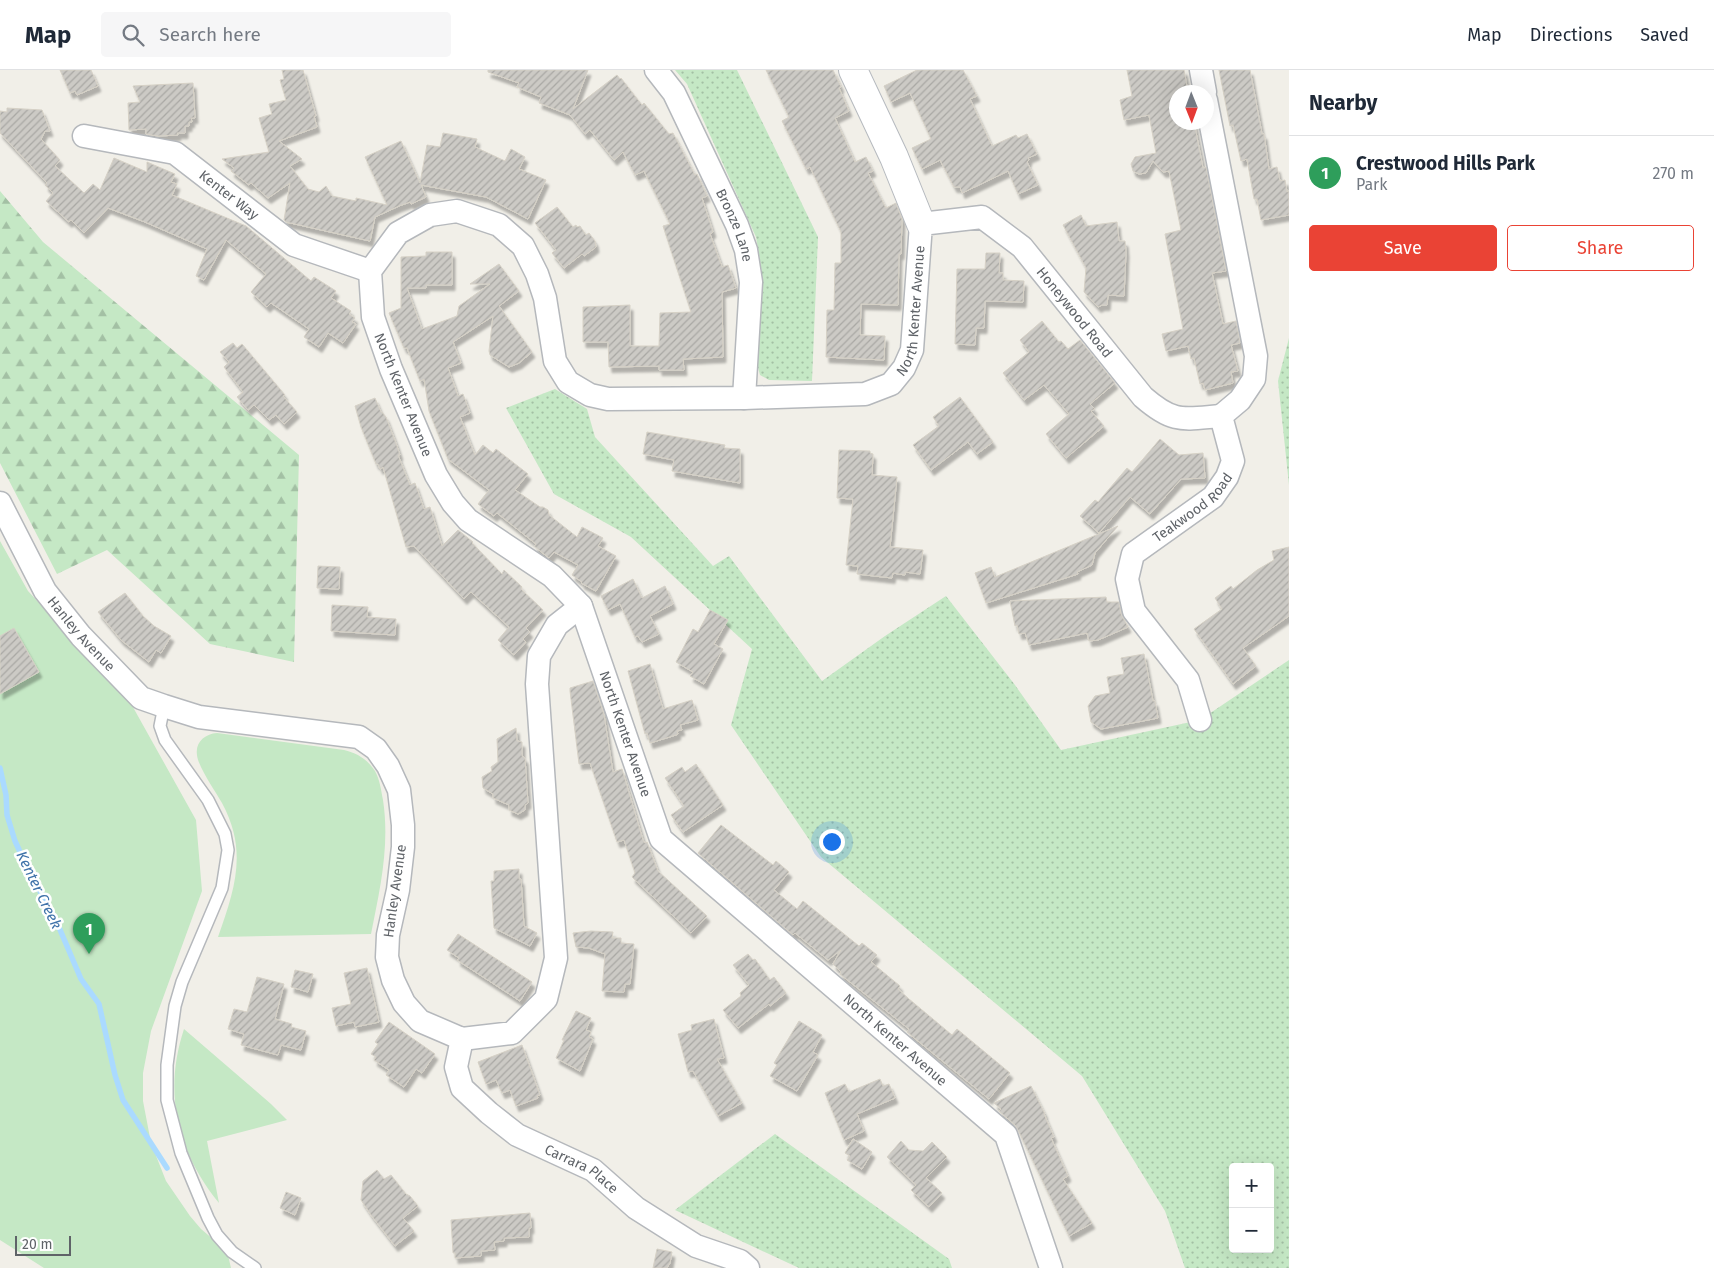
<!DOCTYPE html>
<html lang="en">
<head>
<meta charset="utf-8">
<style>
	body { margin:0; font-family:"Fira Sans",sans-serif; background:#f6f6f7; color:#1f2937 }
	.controls { position:absolute; right:15px; bottom:15px; display:grid; overflow:hidden; border-radius:5px; box-shadow:0 5px 20px #0002 }
	.controls button { width:45px; height:45px; display:grid; place-items:center; padding:0; border:0; border-bottom:1px solid #e0e1e3; background:#fff; color:#1f2937; font:25px sans-serif }
	.compass { position:absolute; left:1169px; top:15px; width:45px; height:45px; border-radius:50%; background:#fff; box-shadow:0 5px 20px #0002; rotate:179deg }
	.scale { position:absolute; left:15px; bottom:12px; width:56px; box-sizing:border-box; padding-left:5px; border:2px solid #5f6368; border-top:0; font-size:14px; line-height:18px; white-space:nowrap; color:#5f6368; -webkit-text-stroke:4px #fff; paint-order:stroke }
	.you { position:absolute; left:831px; top:771px; width:18px; height:18px; margin:-12px; border:4px solid #fff; border-radius:50%; background:#1a73e8; box-shadow:0 0 0 8px #1a73e833 }
	.badge { display:grid; place-items:center; width:32px; height:32px; border-radius:50%; background:#ea4335; color:#fff; font-size:16px; font-weight:700 }
	.pin { position:absolute; translate:-50% -41px; filter:drop-shadow(0 1px 2px #0008) }
	.pin::after { content:''; position:absolute; top:26px; width:18px; height:15px; background:inherit; clip-path:polygon(0 0,100% 0,50% 100%) }
	.list { margin:0; padding:0; list-style:none }
	h2 { display:flex; justify-content:space-between; align-items:center; height:65px; margin:0; padding:0 20px; font-size:21px }
	h2 small { font-size:16px; font-weight:400; color:#747a83 }
	.list li { display:grid; grid-template-columns:32px 1fr auto; gap:15px; align-items:center; box-sizing:border-box; height:75px; padding:0 20px; border-top:1px solid #e0e1e3 }
	.list b { display:block; font-size:19px; white-space:nowrap }
	.list p { margin:0; font-size:16px; white-space:nowrap; color:#747a83 }
	.list em { font-size:16px; font-style:normal; color:#747a83 }
	.actions { display:flex; gap:10px; padding:15px 20px }
	.actions a { flex:1; padding:11px 0; border:1px solid #ea4335; border-radius:5px; text-align:center; font-size:18px; color:#ea4335 }
	.actions .main { background:#ea4335; color:#fff }
	.icon { flex:none; width:28px; height:28px; fill:none; stroke:currentColor; stroke-width:2; stroke-linecap:round; stroke-linejoin:round }
	.map { position:relative; flex:none; width:1289px; height:1198px; overflow:hidden }
	header { display:flex; align-items:center; gap:30px; box-sizing:border-box; height:70px; padding:0 25px; background:#fff; border-bottom:1px solid #e0e1e3 }
	header strong { font-size:24px }
	nav { display:flex; gap:28px; margin-inline-start:auto; font-size:18px }
	.search { width:350px; height:45px; background:#f6f6f7; display:flex; align-items:center; gap:12px; box-sizing:border-box; padding:0 18px; border-radius:5px; color:#747a83; font-size:19px }
	main { display:flex }
	aside { flex:1; background:#fff }
	.map>svg:first-child { display:block }
</style>
</head>
<body>
<header>
<strong>Map</strong>
<div class="search"><svg class="icon" aria-label="search" viewBox="0 0 24 24"><circle cx="10" cy="10" r="6"/><path d="M15 15l6 6"/></svg>Search here</div>
<nav><a>Map</a><a>Directions</a><a>Saved</a></nav>
</header>
<main>
<div class="map">
<svg width="1289" height="1198" viewBox="0 0 1289 1198">
	<defs>
		<pattern id="grass-dots" width="8" height="8" patternUnits="userSpaceOnUse" patternTransform="scale(1.25)"><rect width="8" height="8" fill="#c5e8c5"/><path d="M2 2h.1M6 6h.1" fill="none" stroke="#a3c0a4" stroke-width="1.8" stroke-linecap="round"/></pattern>
		<pattern id="forest-firs" width="22" height="20" patternUnits="userSpaceOnUse" patternTransform="scale(1.25)"><rect width="22" height="20" fill="#c5e8c5"/><path d="M5 1l3.5 6h-7zM16 11l3.5 6h-7z" fill="#a3c0a4"/></pattern>
		<pattern id="building-hatch" width="6" height="6" patternUnits="userSpaceOnUse" patternTransform="scale(1.25)"><rect width="6" height="6" fill="#cccac5"/><path d="M-1 1l2-2M0 6l6-6M5 7l2-2" fill="none" stroke="#a9a8a4"/></pattern>
		<filter id="shadow"><feDropShadow dx="3" dy="5.5" stdDeviation="1" flood-color="#0004"/></filter>
	</defs>
	<rect width="100%" height="100%" fill="#f1efe8"/>
	<g fill="url(#grass-dots)" fill-rule="evenodd">
		<polygon points="675,0 737,0 818,167 812,311 769,310 760,305 757,294 762,203 756,167 687,14"/>
		<polygon points="1289,268 1289,415 1278,311"/>
		<path d="M555,319L587,339L595,367L713,496L729,486L822,611L885,566L946,526L1015,615L1061,680L1200,650L1289,590V1198H1185L1165,1141L1082,1006L821,787L731,655L752,579L631,467L554,424L506,338ZM1233,1097H1270V1179H1233Z"/>
		<polygon points="775,1064 949,1189 952,1198 799,1198 675,1140"/>
	</g>
	<polygon fill="url(#forest-firs)" points="0,121 43,172 299,385 294,592 210,574 107,480 57,504 0,393"/>
	<g fill="#c5e8c5">
		<polygon points="0,471 28,521 129,630 196,750 202,821 151,961 143,1003 143,1031 151,1073 166,1111 190,1146 201,1159 227,1181 231,1198 44,1198 0,1170"/>
		<path d="M217,663L344,680C357,683 367,689 375,701C380,710 381,720 383,730C390,776 380,819 371,864L218,867C235,819 248,781 222,733C216,722 198,697 197,685C195,672 205,664 217,663Z"/>
		<path d="M184,959L271,1034L287,1050L207,1071L219,1133C177,1081 163,1023 184,959Z"/>
	</g>
	<g fill="none" stroke-linecap="round" stroke-linejoin="round">
		<polyline stroke="#aadaff" stroke-width="5.5" points="0,698 6,725 7,745 15,771 27,797 58,855 81,909 99,934 115,1005 123,1030 167,1098"/>
	</g>
	<g fill="url(#building-hatch)" stroke="#d6d1c6" filter="url(#shadow)">
		<polygon points="60,0 91,0 98,16 77,25 75,21 70,23"/>
		<polygon points="282,0 303,0 316,46 314,46 317,57 279,71 302,89 290,96 308,119 319,122 326,116 332,126 356,131 356,128 387,135 365,87 401,71 420,113 427,75 440,77 443,63 477,69 475,77 505,91 511,79 525,87 519,99 546,110 528,149 486,127 421,115 426,127 411,134 410,132 399,136 375,147 370,171 286,152 284,150 290,113 268,128 251,113 249,115 231,101 234,98 222,89 269,82 259,48 272,44 269,34 286,30 280,10 284,9"/>
		<polygon points="488,0 588,0 573,39 617,5 620,9 621,8 642,35 644,33 669,64 673,63 695,105 697,104 707,126 702,128 713,162 710,164 722,197 728,195 736,218 722,222 723,287 683,289 684,300 659,300 659,296 609,297 608,272 583,272 583,237 630,235 630,276 659,276 660,243 691,242 663,156 670,154 644,101 635,105 623,82 614,90 590,60 585,64 570,45 539,33 541,27 517,17 519,13 488,2"/>
		<polygon points="766,0 833,0 841,17 839,18 849,41 835,48 855,92 866,87 873,101 868,103 886,138 896,133 902,149 901,184 899,184 898,235 861,234 860,265 885,266 884,290 826,287 827,240 834,240 835,193 841,193 841,162 810,97 806,99 782,51 789,47"/>
		<polygon points="917,0 963,0 977,26 970,29 992,76 1016,65 1018,68 1027,64 1037,84 1028,88 1029,90 1027,92 1038,115 1018,124 1008,101 962,123 960,117 954,117 940,90 922,99 912,78 931,69 910,23 891,32 884,16"/>
		<polygon points="1127,0 1184,0 1188,22 1176,22 1176,52 1194,52 1203,98 1206,97 1226,201 1212,203 1223,254 1236,251 1240,273 1231,275 1238,301 1231,302 1233,313 1205,320 1203,313 1200,314 1194,288 1191,289 1188,276 1166,281 1162,264 1183,259 1165,164 1181,160 1169,101 1163,102 1153,91 1146,103 1139,104 1133,101 1131,94 1135,87 1156,83 1149,45 1124,50 1120,30 1132,26"/>
		<polygon points="1219,0 1250,0 1262,64 1264,64 1269,99 1277,97 1280,111 1285,110 1287,122 1289,121 1289,145 1261,150 1257,129 1254,129 1247,89 1241,91 1233,55 1230,56"/>
		<polygon points="193,13 195,48 191,48 192,52 189,52 189,56 185,56 185,63 177,63 178,65 158,66 146,64 146,59 129,60 128,33 140,32 133,16"/>
		<polygon points="7,38 42,40 50,61 45,61 41,69 60,90 55,96 84,123 93,114 100,120 114,88 147,102 147,92 175,104 171,112 177,114 172,125 246,156 311,211 314,207 336,221 331,228 351,241 349,244 355,248 352,252 356,254 343,273 328,263 319,277 304,267 309,259 271,233 267,237 251,222 266,204 226,170 204,210 196,206 207,179 145,152 108,138 84,163 71,150 69,152 46,131 53,123 45,115 47,113 0,63 0,41 7,42"/>
		<polygon points="557,137 573,157 576,155 577,157 580,156 586,165 589,163 595,171 596,177 584,186 582,184 564,198 552,183 556,180 535,153"/>
		<polygon points="1081,145 1086,156 1117,152 1119,171 1125,171 1126,182 1124,226 1108,225 1107,235 1102,235 1098,237 1084,222 1086,198 1063,155"/>
		<polygon points="426,182 452,182 452,215 426,215 426,218 407,218 422,259 457,246 459,236 490,214 470,214 499,194 519,221 499,236 532,282 519,293 509,297 490,285 489,281 493,246 453,272 461,293 448,298 458,326 463,324 470,343 460,347 475,385 483,375 493,383 496,379 528,404 515,420 540,437 543,437 548,440 549,445 577,467 582,457 603,468 598,476 616,486 596,521 581,513 582,512 572,505 578,495 554,482 549,488 534,476 536,474 497,443 494,446 478,434 489,420 448,389 429,341 424,309 420,311 407,278 404,278 389,243 401,238 401,187 426,186"/>
		<polygon points="986,183 1000,183 999,203 1003,203 1003,210 1024,211 1023,232 985,231 984,258 976,258 975,275 955,274 957,199 985,199"/>
		<polygon points="1042,251 1059,272 1061,271 1068,279 1080,270 1115,313 1090,334 1095,339 1091,341 1104,356 1066,388 1046,364 1069,344 1044,315 1024,330 1003,303 1029,282 1020,270"/>
		<polygon points="233,273 237,278 242,274 285,325 283,326 297,342 284,354 276,345 269,350 254,335 248,340 237,327 243,322 224,297 229,292 220,282"/>
		<polygon points="960,327 993,372 977,384 968,372 931,400 913,375 939,356 933,347"/>
		<polygon points="375,328 381,342 382,342 386,347 397,376 400,385 398,385 410,415 415,413 424,439 430,437 442,476 458,460 473,472 472,473 502,504 504,500 522,517 521,519 543,540 526,558 530,562 523,569 526,572 514,585 498,570 509,557 471,522 464,529 414,476 406,477 383,397 380,399 378,394 376,394 361,357 355,336"/>
		<polygon points="647,362 725,375 724,378 740,379 740,413 672,401 674,390 643,384"/>
		<polygon points="1160,369 1179,385 1203,383 1205,408 1181,409 1150,444 1130,427 1099,463 1080,446 1095,430 1098,432 1127,398 1132,402"/>
		<polygon points="839,380 870,381 870,383 873,384 872,405 897,407 890,477 923,480 920,504 905,502 905,505 893,503 892,508 857,504 858,496 846,495 853,429 837,428"/>
		<polygon points="1118,456 1095,483 1092,495 1077,502 1078,504 986,533 975,503 991,497 995,507"/>
		<polygon points="1289,477 1289,546 1243,578 1256,596 1233,614 1194,559 1222,539 1215,528 1231,516 1233,519 1257,500 1274,490 1272,481"/>
		<polygon points="318,496 340,497 339,519 317,518"/>
		<polygon points="633,509 642,528 665,516 673,534 650,546 659,564 642,572 638,566 635,567 620,534 608,540 601,526"/>
		<polygon points="125,523 143,546 154,556 171,566 161,583 156,580 149,592 121,570 98,542"/>
		<polygon points="1106,527 1107,532 1119,532 1121,544 1128,557 1098,570 1089,571 1087,563 1029,575 1025,563 1019,564 1017,555 1015,556 1010,531"/>
		<polygon points="332,535 368,537 367,547 396,549 395,565 331,561"/>
		<polygon points="710,540 728,550 714,574 723,579 704,614 690,606 693,602 676,592 693,559 698,562"/>
		<polygon points="14,558 39,602 0,624 0,566"/>
		<polygon points="1144,584 1153,631 1155,631 1158,648 1101,659 1091,652 1088,636 1095,626 1110,623 1107,607 1124,604 1121,588"/>
		<polygon points="650,594 663,639 692,630 698,650 680,655 682,660 677,661 678,664 676,665 650,673 647,663 645,664 628,601"/>
		<polygon points="593,611 604,645 613,702 622,699 643,770 645,773 647,772 658,801 707,846 691,863 632,807 635,803 624,770 617,772 590,693 579,694 570,621 570,618"/>
		<polygon points="516,658 517,671 522,672 522,686 525,688 528,733 525,735 525,740 518,744 509,740 509,735 493,728 493,724 483,718 482,707 492,701 491,697 498,692 497,669"/>
		<polygon points="696,694 723,735 683,762 671,745 684,736 665,708 682,697 685,702"/>
		<polygon points="721,755 773,795 776,791 789,802 774,820 797,839 803,831 859,876 862,873 877,885 871,892 900,916 898,919 909,929 952,965 957,959 1010,1003 989,1029 907,962 909,959 840,904 841,902 833,894 841,880 828,890 795,863 793,865 698,783"/>
		<polygon points="519,799 519,809 521,809 524,856 537,863 530,876 494,858 491,811 494,811 494,801"/>
		<polygon points="591,861 613,862 612,868 621,868 621,873 634,874 630,914 625,914 624,922 602,921 605,884 589,878 576,877 573,863"/>
		<polygon points="458,864 532,912 520,931 457,890 459,888 447,880"/>
		<polygon points="748,884 753,890 755,889 770,910 774,907 786,923 770,936 769,934 738,958 723,940 741,926 740,923 749,915 733,895"/>
		<polygon points="367,898 379,952 355,957 354,952 336,956 332,938 351,934 344,903"/>
		<polygon points="295,900 313,904 308,922 291,917"/>
		<polygon points="257,907 284,914 275,949 292,954 291,957 306,961 301,980 281,975 278,985 241,975 244,964 228,959 234,939 247,942"/>
		<polygon points="576,941 591,948 586,960 591,962 589,967 593,969 580,1001 556,988 564,970 562,970"/>
		<polygon points="714,949 724,988 717,989 742,1033 718,1046 693,1001 688,1002 678,964 692,960 691,955"/>
		<polygon points="799,951 822,965 813,982 818,985 797,1021 770,1006 777,995 774,993"/>
		<polygon points="389,952 435,984 422,1003 416,999 404,1017 386,1005 389,1000 374,990 376,987 371,984 378,974 375,972"/>
		<polygon points="522,975 540,1025 537,1026 538,1028 516,1036 510,1020 502,1023 496,1010 486,1014 478,992"/>
		<polygon points="880,1009 883,1016 889,1014 895,1028 857,1044 864,1061 844,1070 825,1023 845,1014 849,1022"/>
		<polygon points="1031,1016 1045,1044 1044,1044 1054,1067 1051,1068 1068,1106 1063,1109 1092,1153 1069,1166 1018,1060 1015,1055 999,1041 1001,1039 994,1033"/>
		<polygon points="853,1069 872,1082 862,1099 847,1090 850,1086 845,1083"/>
		<polygon points="901,1071 909,1080 923,1081 932,1072 947,1087 926,1108 942,1123 929,1137 911,1120 916,1115 887,1087"/>
		<polygon points="377,1100 384,1109 391,1105 406,1124 410,1126 418,1136 403,1148 414,1161 395,1176 371,1145 361,1130 363,1111"/>
		<polygon points="286,1122 301,1128 295,1145 280,1138"/>
		<polygon points="530,1143 531,1158 529,1158 529,1167 504,1168 504,1171 494,1172 495,1180 481,1181 481,1186 455,1188 455,1183 453,1183 451,1150"/>
		<polygon points="657,1179 672,1182 670,1193 667,1198 653,1198"/>
	</g>
	<g fill="none" stroke-linecap="round" stroke-linejoin="round">
		<defs>
			<polyline id="lane" points="164,636 160,656 165,670 208,730 225,764 228,780 222,818 182,912 175,936 167,995 167,1030 181,1083 208,1148 217,1165 232,1182 255,1198"/>
			<g id="street">
				<path id="s1" d="M656,0L674,23L737,155L746,180L751,212L744,328"/>
				<polyline points="1201,0 1205,22"/>
				<path id="s2" d="M84,66L175,83L294,175L370,201"/>
				<path id="s3" d="M0,433L45,521L81,566L141,628L164,636L199,647L359,667L376,679L388,696L399,720L403,755V777L398,820L388,865L387,887L393,910L404,933L420,951L462,969L512,963L546,929L556,888L537,614L539,586L557,555L581,536"/>
				<path id="s4" d="M1200,650L1188,610L1134,541L1127,509L1133,484L1213,427L1227,407L1233,391L1221,346L1240,330L1254,309L1256,286L1206,30"/>
				<path id="s5" d="M462,969L456,997L462,1018L489,1043L517,1065L593,1100L636,1138L696,1176L740,1191L748,1198"/>
				<path id="s6" d="M1051,1198L1006,1065L661,769L581,536L552,506L468,450L453,433L436,405L391,299L373,247L370,201L398,163L430,145L457,141L499,155L523,176L537,204L545,228L555,291L568,312L590,325L608,329L744,328L865,324L891,314L904,298L912,280L921,154L982,147L1022,177L1143,327C1174,354 1183,349 1221,346"/>
			</g>
			<polyline id="secondary" points="853,0 894,87 921,154"/>
		</defs>
		<use href="#lane" stroke="#b5b8bc" stroke-width="14"/>
		<use href="#street" stroke="#b5b8bc" stroke-width="25"/>
		<use href="#secondary" stroke="#b6babf" stroke-width="30"/>
		<use href="#lane" stroke="#fff" stroke-width="11"/>
		<use href="#street" stroke="#fff" stroke-width="22"/>
		<use href="#secondary" stroke="#fff" stroke-width="28"/>
	</g>
	<g text-anchor="middle" dominant-baseline="central" stroke-width="5" stroke-linejoin="round" paint-order="stroke">
		<g font-size="14" fill="#5f6368" stroke="#fff">
			<text stroke="none"><textPath href="#s2" startOffset="161">Kenter Way</textPath></text>
			<text stroke="none"><textPath href="#s1" startOffset="175">Bronze Lane</textPath></text>
			<text stroke="none"><textPath href="#s6" startOffset="1996">North Kenter Avenue</textPath></text>
			<text stroke="none"><textPath href="#s6" startOffset="2279">Honeywood Road</textPath></text>
			<text transform="translate(403 325) rotate(68)">North Kenter Avenue</text>
			<text stroke="none"><textPath href="#s4" startOffset="264">Teakwood Road</textPath></text>
			<text stroke="none"><textPath href="#s3" startOffset="155">Hanley Avenue</textPath></text>
			<text transform="translate(625 664) rotate(71)">North Kenter Avenue</text>
			<text transform="translate(395 821) rotate(-82)">Hanley Avenue</text>
			<text transform="translate(895 970) rotate(41)">North Kenter Avenue</text>
			<text stroke="none"><textPath href="#s5" startOffset="196">Carrara Place</textPath></text>
		</g>
		<g font-size="15" font-style="italic" fill="#4174aa" stroke="#fff">
			<text transform="translate(39 820) rotate(64)">Kenter Creek</text>
		</g>
	</g>
</svg>
<div class="controls">
<button>+</button>
<button>−</button>
</div>
<svg class="compass" viewBox="-18 -18 36 36"><path d="M0-13l5 13h-10z" fill="#e53935"/><path d="M0 13l5-13h-10z" fill="#747a83"/></svg>
<div class="scale">20 m</div>
<div class="you"></div>
<div class="pin badge" style="left:89px;top:884px;background:#2e9e5b">1</div>
</div>
<aside>
<h2>Nearby<small></small></h2>
<ul class="list">
<li><span class="badge" style="background:#2e9e5b">1</span><div><b>Crestwood Hills Park</b><p>Park</p></div><em>270 m</em></li>
</ul>
<div class="actions"><a class="main">Save</a><a>Share</a></div>
</aside>
</main>
</body>
</html>
